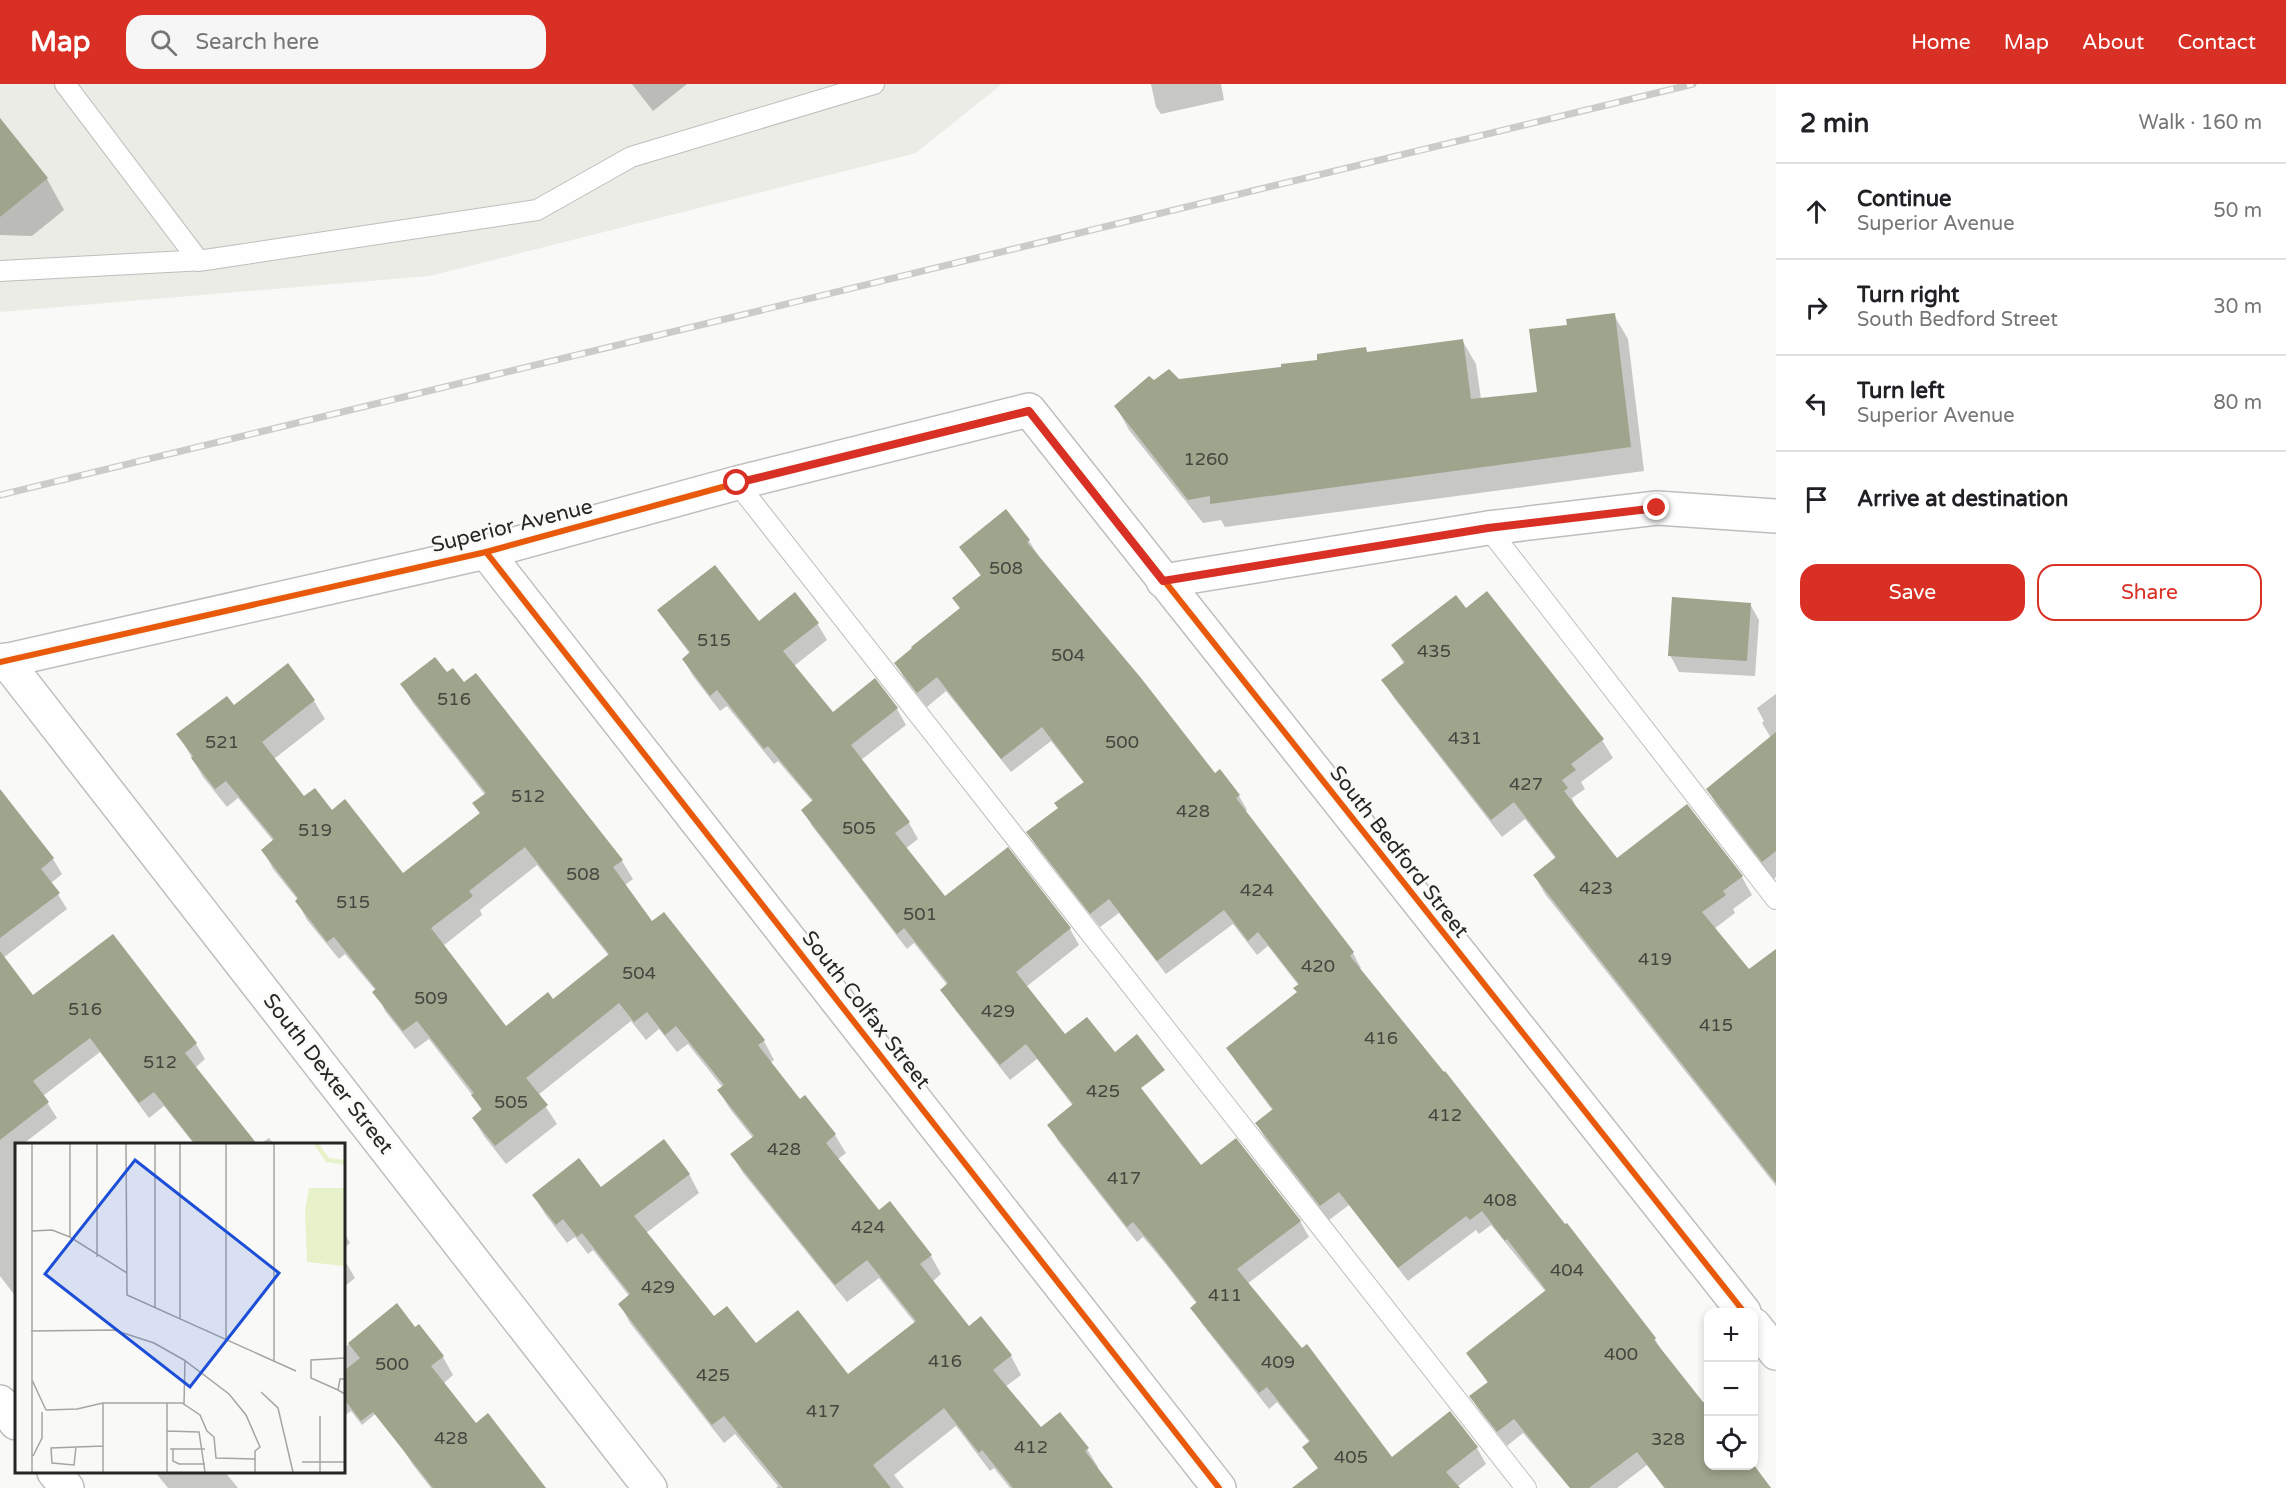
<!DOCTYPE html>
<html lang="en">
<head>
<meta charset="utf-8">
<style>
	body { margin:0; font-family:"Varela Round",sans-serif; background:#f6f6f6; color:#202124 }
	.controls { position:absolute; right:18px; bottom:18px; display:grid; overflow:hidden; border-radius:12px; box-shadow:0 3px 9px #0003 }
	.controls button { width:54px; height:54px; display:grid; place-items:center; padding:0; border:0; border-bottom:2px solid #e0e0e0; background:#fff; color:#202124; font:30px sans-serif }
	.stop { position:absolute; width:18px; height:18px; margin:-14px; border:4px solid #d93025; border-radius:50%; background:#fff }
	.stop.end { background:#d93025; border-color:#fff; box-shadow:0 2px 6px #0008 }
	.list { margin:0; padding:0; list-style:none }
	h2 { display:flex; justify-content:space-between; align-items:center; height:78px; margin:0; padding:0 24px; font-size:26px }
	h2 small { font-size:20px; font-weight:400; color:#757577 }
	.list li { display:grid; grid-template-columns:39px 1fr auto; gap:18px; align-items:center; box-sizing:border-box; height:96px; padding:0 24px; border-top:2px solid #e0e0e0 }
	.list b { display:block; font-size:22px; white-space:nowrap }
	.list p { margin:0; font-size:20px; white-space:nowrap; color:#757577 }
	.list em { font-size:20px; font-style:normal; color:#757577 }
	.actions { display:flex; gap:12px; padding:18px 24px }
	.actions a { flex:1; padding:14px 0; border:2px solid #d93025; border-radius:18px; text-align:center; font-size:21px; color:#d93025 }
	.actions .main { background:#d93025; color:#fff }
	.icon { flex:none; width:33px; height:33px; fill:none; stroke:currentColor; stroke-width:2; stroke-linecap:round; stroke-linejoin:round }
	.map { position:relative; flex:none; width:1776px; height:1404px; overflow:hidden }
	header { display:flex; align-items:center; gap:36px; box-sizing:border-box; height:84px; padding:0 30px; background:#d93025; color:#fff }
	header strong { font-size:28px }
	nav { display:flex; gap:33px; margin-inline-start:auto; font-size:21px }
	.search { width:420px; height:54px; background:#f6f6f6; display:flex; align-items:center; gap:15px; box-sizing:border-box; padding:0 21px; border-radius:18px; color:#757577; font-size:22px }
	main { display:flex }
	aside { flex:1; background:#fff }
	.map>svg:first-child { display:block }
</style>
</head>
<body>
<header>
<strong>Map</strong>
<div class="search"><svg class="icon" aria-label="search" viewBox="0 0 24 24"><circle cx="10" cy="10" r="6"/><path d="M15 15l6 6"/></svg>Search here</div>
<nav><a>Home</a><a>Map</a><a>About</a><a>Contact</a></nav>
</header>
<main>
<div class="map">
<svg width="1776" height="1404" viewBox="0 0 1776 1404">
	<rect width="100%" height="100%" fill="#f9faf7"/>
	<polygon fill="#eaece5" points="0,0 1002,0 916,69 430,192 0,228"/>
	<g fill="#0003" fill-rule="evenodd">
		<polygon points="632,0 687,0 653,27"/>
		<polygon points="1151,0 1221,0 1224,16 1161,30 1156,23"/>
		<polygon points="0,36 47,95 64,126 32,152 0,151"/>
		<polygon points="1614,231 1628,255 1644,387 1225,443 1221,436 1203,439 1129,346 1116,322 1154,298 1179,297 1283,285 1365,264 1368,270 1462,256 1476,280 1481,315 1538,309 1569,242"/>
		<polygon points="1006,428 1029,457 1038,471 1215,691 1239,712 1247,726 1245,728 1353,869 1361,884 1359,886 1655,1255 1663,1270 1702,1320 1705,1319 1708,1324 1708,1382 1753,1382 1771,1404 1664,1404 1647,1381 1617,1404 1570,1404 1523,1349 1507,1362 1480,1327 1471,1313 1488,1299 1468,1269 1546,1208 1491,1141 1479,1150 1476,1146 1408,1197 1349,1121 1329,1136 1265,1054 1257,1040 1273,1027 1237,979 1228,964 1298,909 1299,902 1268,862 1257,871 1233,840 1166,890 1119,829 1100,843 1037,763 1028,749 1059,725 1084,699 1051,657 1011,688 946,607 927,623 904,594 896,579 961,526 954,514 981,492 961,463"/>
		<polygon points="1750,520 1759,536 1755,592 1679,588 1670,571"/>
		<polygon points="659,526 759,540 817,539 827,556 794,582 833,630 897,625 906,641 861,676 909,739 918,755 905,765 945,814 1007,765 1070,845 1079,861 1026,903 1065,952 1201,1083 1300,1137 1309,1153 1247,1200 1392,1375 1477,1364 1486,1380 1457,1403 1458,1404 1332,1404 1304,1364 1310,1359 1277,1318 1269,1325 1202,1240 1192,1224 1197,1220 1164,1178 1143,1153 1137,1158 1058,1057 1049,1041 1073,1022 1037,975 1010,996 952,922 942,906 948,902 914,859 907,865 812,742 803,726 813,718 778,677 774,680 727,622 720,627 693,592 684,576 690,570 669,542"/>
		<polygon points="1465,526 1602,656 1613,674 1581,698 1585,705 1572,714 1576,723 1617,776 1742,793 1752,811 1733,825 1735,829 1714,845 1749,888 1776,873 1776,1102 1545,810 1535,792 1556,775 1525,735 1502,753 1394,614 1383,596 1404,580 1393,562"/>
		<path d="M287,582L314,617L325,635L274,675L304,714L332,728L403,791L480,730L474,719L485,711L413,619L402,601L622,777L633,795L625,801L652,839L663,830L764,957L774,976L770,979L800,1017L835,1051L846,1069L837,1076L879,1128L931,1172L941,1190L932,1198L968,1244L981,1234L1011,1272L1021,1291L1005,1303L1041,1345L1087,1365L1098,1383L1096,1385L1111,1404H1010L994,1384L990,1387L956,1342L894,1391L904,1404H776L778,1402L735,1350L724,1359L630,1239L620,1220L629,1212L593,1166L588,1170L575,1153L567,1159L545,1130L534,1112L600,1105L689,1090L699,1109L646,1149L714,1235L755,1261L848,1292L915,1239L879,1194L847,1218L743,1089L732,1071L753,1054L730,1025L719,1007L723,1004L688,960L677,968L659,945L646,956L631,937L538,1011L557,1040L506,1080L484,1052L473,1034L482,1027L473,1012L429,955L415,965L385,927L376,907L345,870L339,875L307,836L297,817L298,816L273,785L263,766L274,758L238,714L227,723L203,693L178,650L234,623ZM537,781L609,872L552,917L506,944L443,862L482,831L480,826Z"/>
		<polygon points="1776,610 1776,793 1773,795 1718,723 1708,705 1771,654 1762,639 1764,637 1757,624"/>
		<polygon points="0,708 53,775 62,790 51,799 67,825 3,874 33,913 113,852 196,960 205,975 195,984 255,1060 194,1060 164,1022 149,1034 100,968 43,1012 57,1034 23,1060 16,1060 16,1213 0,1192"/>
		<polygon points="269,1054 274,1060 260,1060"/>
		<polygon points="344,1148 350,1159 344,1164"/>
		<polygon points="344,1175 355,1194 344,1203"/>
		<polygon points="397,1221 415,1245 443,1273 453,1291 443,1300 476,1341 545,1404 431,1404 413,1381 379,1327 362,1341 351,1327 344,1332 344,1264"/>
		<polygon points="155,1388 225,1388 238,1404 168,1404"/>
	</g>
	<g fill="#9fa48d" fill-rule="evenodd">
		<polygon points="0,34 48,94 0,133"/>
		<polygon points="1615,229 1631,363 1210,420 1210,412 1188,416 1114,322 1149,292 1154,296 1169,285 1179,295 1281,283 1281,280 1317,276 1317,270 1366,263 1367,268 1463,255 1471,315 1537,308 1529,245 1567,241 1566,235"/>
		<polygon points="1006,425 1030,456 1027,458 1141,594 1215,689 1220,685 1240,711 1236,714 1354,868 1350,872 1444,988 1445,987 1565,1140 1567,1139 1656,1254 1654,1256 1703,1318 1705,1318 1708,1322 1708,1382 1754,1381 1771,1404 1665,1404 1637,1368 1589,1404 1570,1404 1514,1335 1497,1348 1469,1312 1488,1298 1466,1269 1546,1206 1507,1155 1505,1157 1482,1127 1470,1136 1466,1132 1398,1184 1339,1108 1320,1122 1255,1039 1273,1025 1226,964 1297,908 1293,904 1299,900 1258,848 1248,857 1224,826 1157,877 1109,815 1090,830 1026,748 1058,724 1054,719 1084,698 1042,643 1001,675 937,593 917,609 894,579 912,564 911,563 960,524 952,514 981,491 959,463"/>
		<polygon points="715,481 759,537 795,508 819,539 783,567 833,628 875,594 898,624 851,661 910,738 895,749 945,812 1008,763 1071,844 1016,888 1065,950 1087,933 1115,968 1137,950 1165,986 1141,1004 1201,1081 1236,1054 1301,1137 1237,1185 1302,1264 1307,1260 1392,1373 1450,1327 1478,1363 1446,1388 1460,1404 1292,1404 1318,1384 1302,1363 1310,1357 1267,1303 1259,1309 1190,1224 1197,1218 1153,1162 1133,1138 1127,1143 1047,1041 1073,1020 1026,960 1000,981 940,906 948,899 904,844 897,850 801,726 813,716 768,662 764,665 717,606 710,612 682,575 690,568 657,526"/>
		<polygon points="1487,507 1604,655 1571,680 1576,686 1562,696 1568,704 1564,707 1617,774 1687,720 1743,792 1723,807 1726,811 1702,828 1749,885 1776,865 1776,1099 1533,791 1556,773 1514,718 1491,736 1381,596 1405,578 1391,561 1456,511 1466,524"/>
		<polygon points="1672,513 1751,519 1747,577 1668,572"/>
		<path d="M435,573L447,588L453,584L464,598L476,589L623,776L613,783L652,837L664,828L765,956L758,961L800,1015L805,1011L836,1050L826,1059L879,1126L890,1117L932,1171L920,1180L969,1242L981,1232L1012,1271L993,1286L1041,1343L1060,1328L1089,1364L1085,1367L1113,1404H1013L982,1366L979,1369L944,1324L873,1381L891,1404H783L724,1332L712,1341L618,1220L630,1210L582,1149L577,1153L563,1135L556,1141L532,1111L579,1074L601,1103L664,1055L690,1090L634,1132L714,1232L727,1222L756,1259L798,1226L848,1290L916,1237L867,1176L835,1201L730,1070L754,1052L717,1006L724,1001L676,942L665,951L647,928L634,938L619,919L526,994L548,1021L495,1062L472,1034L482,1025L471,1011L474,1009L417,937L403,947L372,908L376,905L334,853L327,858L295,817L298,814L261,766L274,755L226,697L215,705L191,674L193,672L176,650L227,612L234,621L288,579L315,616L262,658L304,712L315,704L332,726L345,715L403,789L480,729L472,719L486,709L400,600ZM525,763L609,870L553,915L548,908L506,942L431,844L473,812L469,807Z"/>
		<polygon points="1776,648 1776,767 1762,778 1706,705"/>
		<polygon points="0,705 54,774 41,785 60,809 0,854"/>
		<polygon points="113,850 197,959 185,969 257,1060 195,1060 154,1008 139,1019 90,954 33,997 49,1018 0,1056 0,867 33,911"/>
		<polygon points="397,1219 415,1243 419,1240 444,1272 431,1282 476,1339 488,1329 546,1404 433,1404 373,1328 361,1337 344,1315 344,1287 360,1274 348,1259"/>
	</g>
	<g fill="none" stroke-linecap="round" stroke-linejoin="round">
		<defs>
			<g id="service">
				<polyline points="65,0 199,177"/>
				<polyline points="0,187 205,176 537,126 631,73 874,0"/>
				<polyline points="737,399 1526,1404"/>
				<polyline points="1488,444 1776,815"/>
			</g>
			<g id="minor">
				<polyline points="486,468 1219,1404"/>
				<polyline points="1163,497 1488,444 1657,424 1776,432"/>
				<polyline points="5,576 650,1404"/>
				<polyline points="0,578 486,468 737,399 1029,326 1744,1228"/>
				<polyline points="1754,1241 1776,1269"/>
				<polyline points="0,1318 16,1339"/>
				<polyline points="54,1388 67,1404"/>
			</g>
		</defs>
		<use href="#service" stroke="#bebfbc" stroke-width="22"/>
		<use href="#minor" stroke="#bebfbc" stroke-width="36"/>
		<use href="#service" stroke="#fefefe" stroke-width="20"/>
		<use href="#minor" stroke="#fefefe" stroke-width="33"/>
		<defs>
			<polyline id="rail" points="0,411 1693,0"/>
		</defs>
		<use href="#rail" stroke="#cbcbca" stroke-width="7"/>
		<use href="#rail" stroke="#f9fbf6" stroke-width="4.5" stroke-dasharray="14" stroke-linecap="butt"/>
		<defs>
			<g id="cycleway">
				<polyline points="486,468 1219,1404"/>
				<polyline points="0,578 486,468 737,399 1029,326 1744,1228"/>
			</g>
		</defs>
		<use href="#cycleway" stroke="#f9fbf6" stroke-width="10"/>
		<use href="#cycleway" stroke="#e8590c" stroke-width="6"/>
	</g>
	<g fill="none" stroke-linecap="round" stroke-linejoin="round">
		<polyline stroke="#d93025" stroke-width="8" points="737,399 1029,327 1163,497 1488,444 1657,424"/>
	</g>
	<g text-anchor="middle" dominant-baseline="central" stroke-width="4.5" stroke-linejoin="round" paint-order="stroke">
		<g font-size="18" fill="#44463f">
			<text x="1206" y="375">1260</text>
			<text x="1006" y="484">508</text>
			<text x="714" y="556">515</text>
			<text x="1434" y="567">435</text>
			<text x="1068" y="571">504</text>
			<text x="454" y="615">516</text>
			<text x="1465" y="654">431</text>
			<text x="222" y="658">521</text>
			<text x="1122" y="658">500</text>
			<text x="1526" y="700">427</text>
			<text x="528" y="712">512</text>
			<text x="1193" y="727">428</text>
			<text x="859" y="744">505</text>
			<text x="315" y="746">519</text>
			<text x="583" y="790">508</text>
			<text x="1596" y="804">423</text>
			<text x="1257" y="806">424</text>
			<text x="353" y="818">515</text>
			<text x="920" y="830">501</text>
			<text x="1655" y="875">419</text>
			<text x="1318" y="882">420</text>
			<text x="639" y="889">504</text>
			<text x="431" y="914">509</text>
			<text x="85" y="925">516</text>
			<text x="998" y="927">429</text>
			<text x="1716" y="941">415</text>
			<text x="1381" y="954">416</text>
			<text x="160" y="978">512</text>
			<text x="1103" y="1007">425</text>
			<text x="511" y="1018">505</text>
			<text x="1445" y="1031">412</text>
			<text x="784" y="1065">428</text>
			<text x="1124" y="1094">417</text>
			<text x="1500" y="1116">408</text>
			<text x="868" y="1143">424</text>
			<text x="1567" y="1186">404</text>
			<text x="658" y="1203">429</text>
			<text x="1225" y="1211">411</text>
			<text x="1621" y="1270">400</text>
			<text x="945" y="1277">416</text>
			<text x="1278" y="1278">409</text>
			<text x="392" y="1280">500</text>
			<text x="713" y="1291">425</text>
			<text x="823" y="1327">417</text>
			<text x="451" y="1354">428</text>
			<text x="1668" y="1355">328</text>
			<text x="1031" y="1363">412</text>
			<text x="1351" y="1373">405</text>
		</g>
		<g font-size="21" fill="#262625" stroke="#f9fbf6">
			<text transform="translate(512 442) rotate(-14)">Superior Avenue</text>
			<text transform="translate(1399 768) rotate(52)">South Bedford Street</text>
			<text transform="translate(866 926) rotate(52)">South Colfax Street</text>
			<text transform="translate(328 990) rotate(52)">South Dexter Street</text>
		</g>
	</g>
	<g transform="translate(15 1059)">
		<rect width="330" height="330" fill="#f9faf7"/>
		<path d="M299,1H304L314,15L330,17V22L311,19ZM294,45H330L329,123L292,119L290,68Z" fill="#e7f1ca"/>
		<path fill="none" stroke="#a5a5a3" stroke-width="1.5" d="M17,1V329M111,1L112,152L281,228M140,1V165M165,1V175M17,88L37,87L55,94L112,130M55,94V1M82,114V1M16,188L99,187L139,200L169,217L214,251L231,272L245,304L240,308V329M211,197V1M259,219V1M330,236H325L323,247L330,251M17,237L31,267M323,247L296,235V217L330,215M246,249L263,265L278,329M152,260V329M169,261L170,217M31,267L62,266L88,260H167L185,272L192,288L199,294L201,315L240,316M305,273V329M152,288L184,289L190,329M61,304L59,322L37,320L36,305L88,303M155,306H190M158,306V318L164,321H190M18,313L27,295V269M287,319H330M88,329V260"/>
		<path fill="#1d4ed8" fill-opacity="0.15" stroke="#1d4ed8" stroke-width="3" d="M120,17L264,130L175,244L30,131Z"/>
		<rect width="330" height="330" fill="none" stroke="#262625" stroke-width="3"/>
	</g>
</svg>
<div class="controls">
<button>+</button>
<button>−</button>
<button><svg class="icon" aria-label="locate" viewBox="0 0 24 24"><circle cx="12" cy="12" r="6"/><path d="M12 2v4M12 18v4M2 12h4M18 12h4"/></svg></button>
</div>
<div class="stop" style="left:737px;top:399px"></div>
<div class="stop end" style="left:1657px;top:424px"></div>
</div>
<aside>
<h2>2 min<small>Walk · 160 m</small></h2>
<ul class="list">
<li><svg class="icon" aria-label="ahead" viewBox="0 0 24 24"><path d="M12 20V5M6 11l6-6 6 6"/></svg><div><b>Continue</b><p>Superior Avenue</p></div><em>50 m</em></li>
<li><svg class="icon" aria-label="right" viewBox="0 0 24 24"><path d="M7 20v-9h11M14 6l5 5-5 5"/></svg><div><b>Turn right</b><p>South Bedford Street</p></div><em>30 m</em></li>
<li><svg class="icon" aria-label="left" viewBox="0 0 24 24"><path d="M17 20v-9H6M10 6l-5 5 5 5"/></svg><div><b>Turn left</b><p>Superior Avenue</p></div><em>80 m</em></li>
<li><svg class="icon" aria-label="arrive" viewBox="0 0 24 24"><path d="M6 21V4h12l-3 4 3 4H6"/></svg><div><b>Arrive at destination</b></div></li>
</ul>
<div class="actions"><a class="main">Save</a><a>Share</a></div>
</aside>
</main>
</body>
</html>
